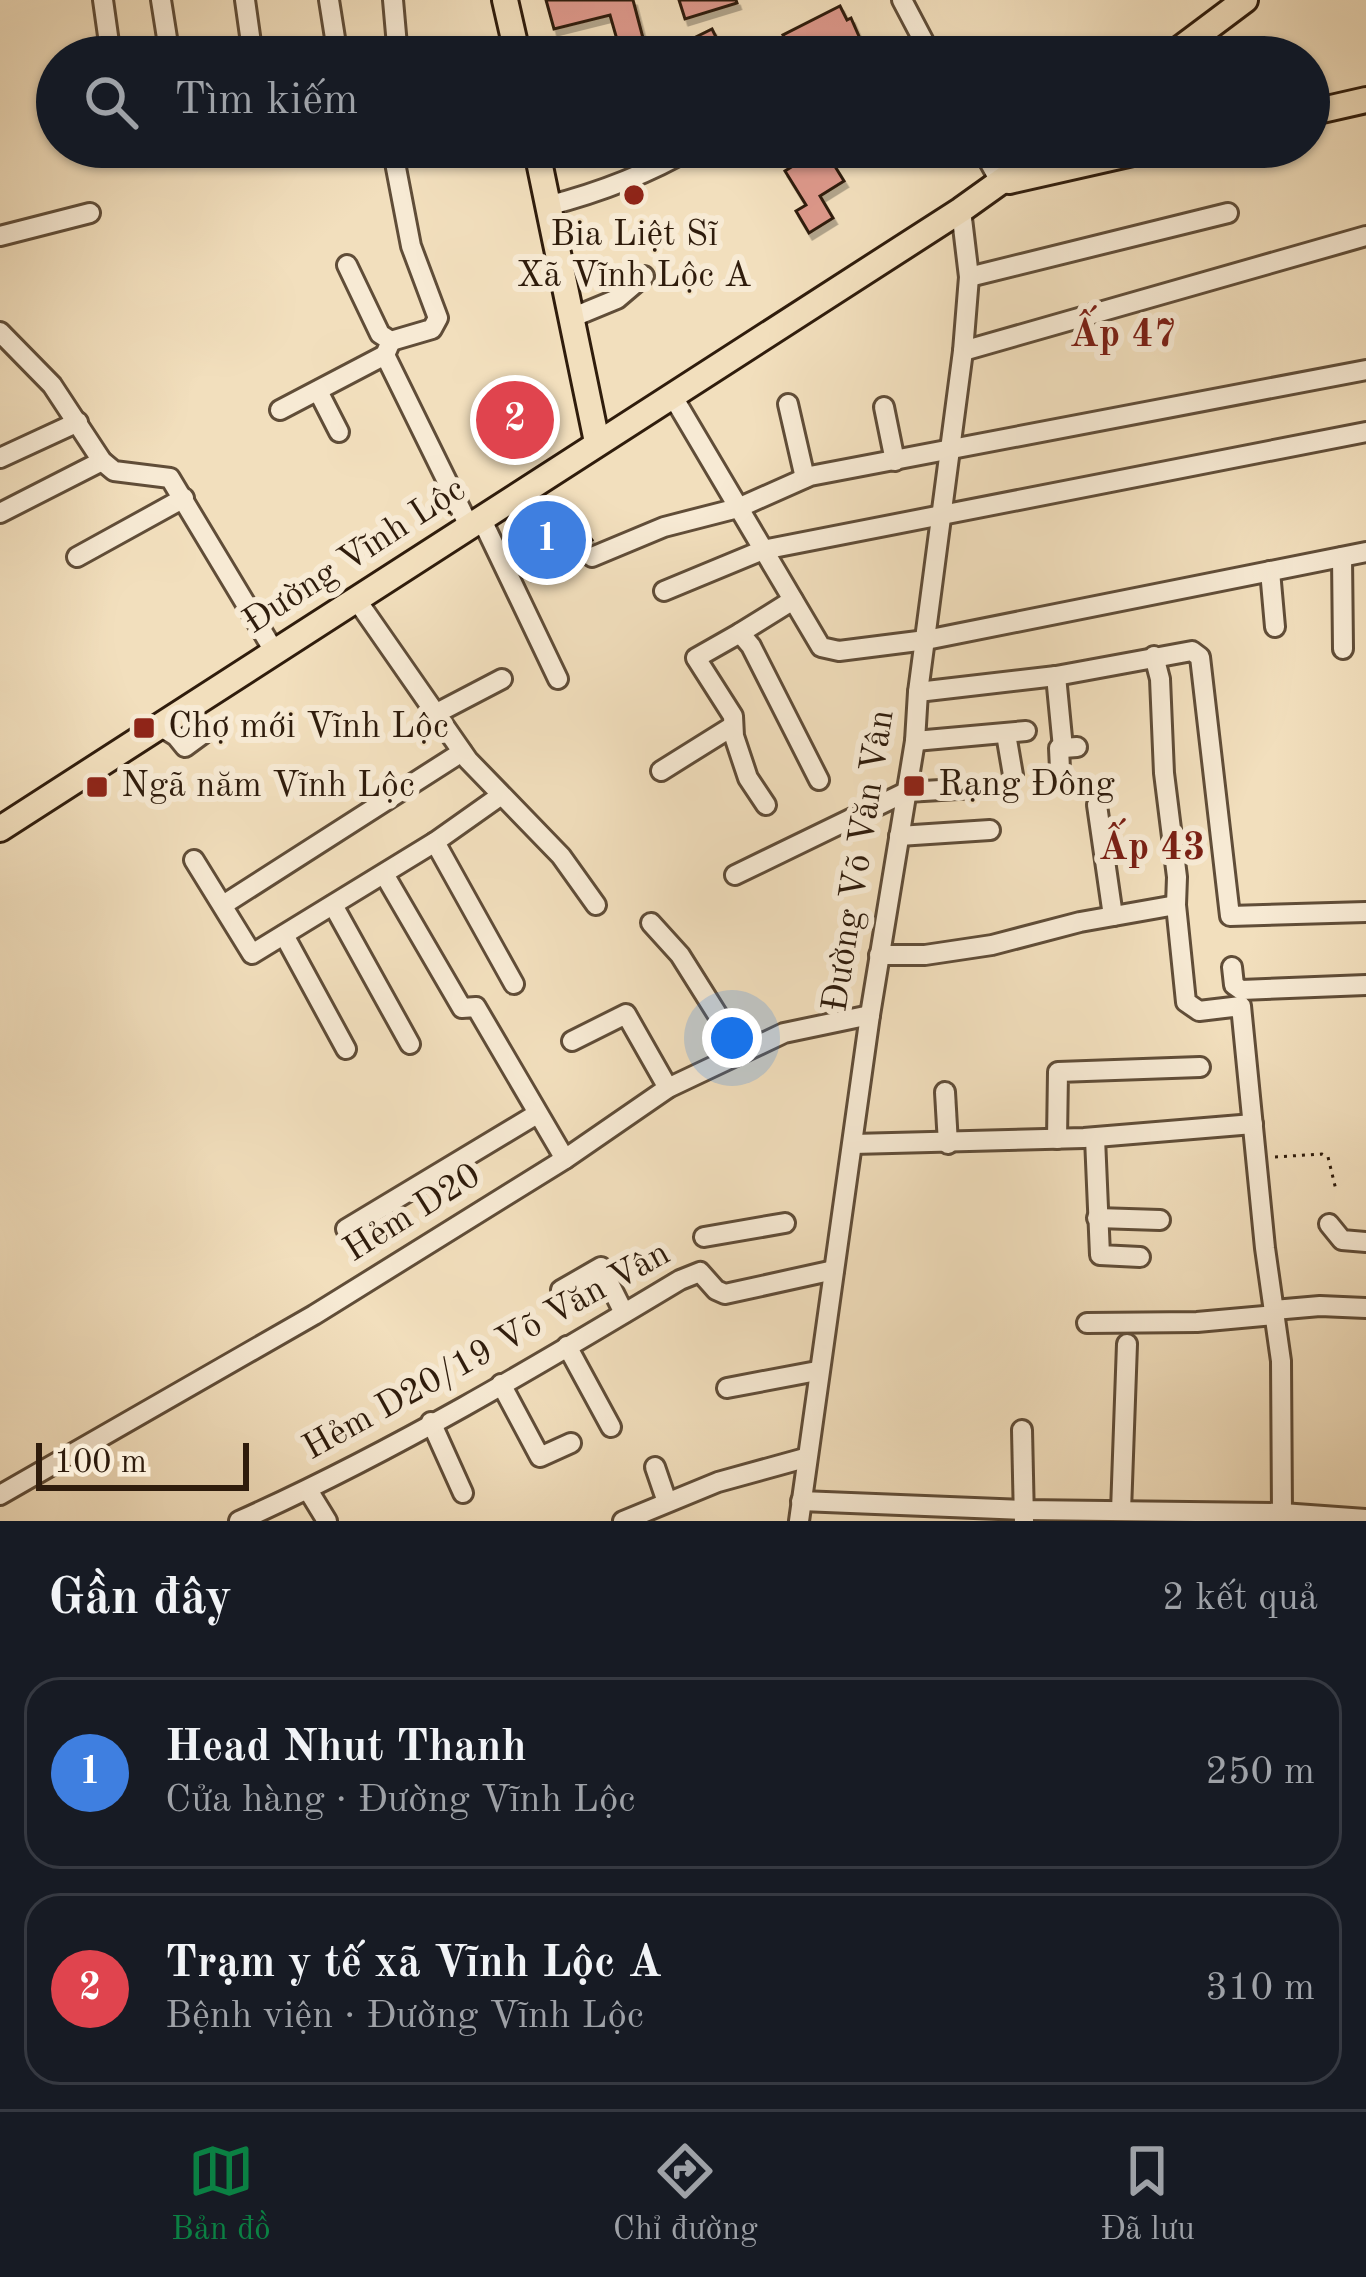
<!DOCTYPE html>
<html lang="vi">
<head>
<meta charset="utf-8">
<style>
	body { margin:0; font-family:"Old Standard TT",serif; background:#242831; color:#f1f3f6 }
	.scale { position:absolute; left:36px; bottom:30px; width:213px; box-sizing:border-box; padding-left:12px; border:6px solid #2f1c0c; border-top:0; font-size:33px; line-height:42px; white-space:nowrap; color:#2f1c0c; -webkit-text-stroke:9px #f7ead4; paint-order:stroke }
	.you { position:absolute; left:732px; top:1038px; width:42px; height:42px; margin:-30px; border:9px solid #fff; border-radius:50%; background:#1a73e8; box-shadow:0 0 0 18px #1a73e833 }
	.badge { display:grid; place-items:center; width:78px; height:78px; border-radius:50%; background:#0b8043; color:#fff; font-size:39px; font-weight:700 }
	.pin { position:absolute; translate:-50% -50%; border:6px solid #fff; box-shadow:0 3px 12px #0006 }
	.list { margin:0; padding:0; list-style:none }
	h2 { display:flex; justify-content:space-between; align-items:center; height:156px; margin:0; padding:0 48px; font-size:51px }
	h2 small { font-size:39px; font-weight:400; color:#9ea1a6 }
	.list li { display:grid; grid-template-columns:78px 1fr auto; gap:36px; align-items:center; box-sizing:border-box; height:192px; margin:0 24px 24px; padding:0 24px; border:3px solid #363941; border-radius:36px }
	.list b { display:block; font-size:45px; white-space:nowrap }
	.list p { margin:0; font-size:39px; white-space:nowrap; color:#9ea1a6 }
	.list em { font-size:39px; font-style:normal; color:#9ea1a6 }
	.icon { flex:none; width:66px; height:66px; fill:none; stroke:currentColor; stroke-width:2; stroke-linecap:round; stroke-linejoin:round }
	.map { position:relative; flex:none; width:1366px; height:1521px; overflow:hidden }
	.search { position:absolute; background:#171b24; box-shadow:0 3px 9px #0004; left:36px; right:36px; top:36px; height:132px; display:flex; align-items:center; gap:30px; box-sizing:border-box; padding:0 42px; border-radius:66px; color:#9ea1a6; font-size:45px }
	.sheet { height:588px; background:#171b24 }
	nav { display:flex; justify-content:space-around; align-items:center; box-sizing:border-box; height:168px; border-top:3px solid #363941; background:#171b24; font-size:33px; color:#9ea1a6 }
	nav a { display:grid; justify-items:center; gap:6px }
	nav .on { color:#0b8043 }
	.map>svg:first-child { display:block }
</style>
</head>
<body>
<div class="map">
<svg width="1366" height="1521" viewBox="0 0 1366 1521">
	<defs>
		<filter id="shadow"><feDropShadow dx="3.5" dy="6" stdDeviation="0" flood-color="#0004"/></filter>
	</defs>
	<rect width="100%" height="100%" fill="#f2dfbd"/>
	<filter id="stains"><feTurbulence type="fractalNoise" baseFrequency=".00167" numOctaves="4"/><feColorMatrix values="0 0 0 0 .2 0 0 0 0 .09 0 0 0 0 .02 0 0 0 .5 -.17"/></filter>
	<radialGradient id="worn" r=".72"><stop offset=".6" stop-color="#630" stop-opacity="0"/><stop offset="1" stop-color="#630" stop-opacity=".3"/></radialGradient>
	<g fill="#dd988b" stroke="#2f1c0c" stroke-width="3" filter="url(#shadow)">
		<polygon points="546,0 633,0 648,57 622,57 610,15 554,29"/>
		<polygon points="679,0 736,0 737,3 685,19"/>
		<polygon points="840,6 847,20 851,18 868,57 795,57 783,35"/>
		<polygon points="712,29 726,57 676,57 672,49"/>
		<polygon points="823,147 844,181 820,196 833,218 809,233 796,211 806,205 785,171"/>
		<polygon points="557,504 567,506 592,540 528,575 505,537"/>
	</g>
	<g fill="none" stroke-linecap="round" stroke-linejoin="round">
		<defs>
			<g id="minor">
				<polyline points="103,0 111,57"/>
				<polyline points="161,0 170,57"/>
				<polyline points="245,0 253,57"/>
				<polyline points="329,0 338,57"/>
				<polyline points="393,0 398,57"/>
				<polyline points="902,0 932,57"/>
				<polyline points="729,147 749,154"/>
				<polyline points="981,147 1001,183"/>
				<path d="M547,206C598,193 648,174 694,147"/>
				<polyline points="0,236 90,213"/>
				<polyline points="347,265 380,334 391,341 432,329 438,318 411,246 392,147"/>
				<polyline points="969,277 1228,213"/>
				<polyline points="571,318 617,299 644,276"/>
				<polyline points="0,332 52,385 102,461 114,471 170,478 274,651"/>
				<polyline points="391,341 385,355 469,526"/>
				<polyline points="963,351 1366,236"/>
				<polyline points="318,391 339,432"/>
				<polyline points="672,395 821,647 839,651 926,640 1366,552"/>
				<polyline points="788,404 805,478"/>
				<polyline points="884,407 895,461"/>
				<polyline points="280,410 385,355"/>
				<polyline points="0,458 78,422"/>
				<polyline points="0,513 102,461"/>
				<polyline points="481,518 558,679"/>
				<polyline points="77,557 184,498"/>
				<polyline points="592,557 664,527 738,508 810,476 1366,370"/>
				<polyline points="1342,557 1343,649"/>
				<polyline points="1270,571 1275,627"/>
				<polyline points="664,591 763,550 1366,432"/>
				<polyline points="356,599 468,760 561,856 596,905"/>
				<polyline points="793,600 740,633 751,646 819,780"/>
				<polyline points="740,633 696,658 733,716 734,736 748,778 766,805"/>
				<polyline points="1154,656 1160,679 1164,773 1177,877 1176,905 1186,1002 1199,1011 1241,1006 1265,1248 1281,1361 1282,1513"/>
				<polyline points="1056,676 1063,748 1077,747"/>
				<polyline points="918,692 1056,676 1192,651 1200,657 1230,916 1366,912"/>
				<polyline points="435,714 502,679"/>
				<polyline points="160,726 176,736 185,747 204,733 189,709"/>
				<polyline points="1006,734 1013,775"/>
				<polyline points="915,741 1026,731"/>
				<polyline points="1060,769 1059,748 1063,748"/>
				<polyline points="661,771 733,726"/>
				<polyline points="1097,805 1113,916"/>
				<polyline points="899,836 990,830"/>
				<polyline points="435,842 514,984"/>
				<polyline points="194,860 252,954 435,842 500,796"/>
				<polyline points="384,874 462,1008 476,1007 565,1159"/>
				<polyline points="735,875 906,792 993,787"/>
				<polyline points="223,905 462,752"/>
				<polyline points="333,905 410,1044"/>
				<polyline points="651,923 680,955 741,1052"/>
				<polyline points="284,935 346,1049"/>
				<polyline points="879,955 925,955 992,945 1080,922 1176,905"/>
				<polyline points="1232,967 1234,985 1241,990 1366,985"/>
				<polyline points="572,1041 626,1014 668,1088"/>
				<polyline points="945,1092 948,1144"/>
				<polyline points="1095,1138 1100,1255 1140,1257"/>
				<polyline points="1057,1139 1058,1072 1200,1067"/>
				<polyline points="853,1144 1084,1138 1253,1124"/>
				<polyline points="1097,1218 1160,1220"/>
				<polyline points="1329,1224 1342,1240 1366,1242"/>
				<polyline points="346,1229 537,1114"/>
				<polyline points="704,1237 785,1223"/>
				<polyline points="561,1290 601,1267 624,1313"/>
				<polyline points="1274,1310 1320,1306 1366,1308"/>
				<polyline points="1087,1323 1197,1322 1275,1315"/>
				<polyline points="567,1346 611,1427"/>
				<polyline points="501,1384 540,1457 571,1443"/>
				<polyline points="727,1388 817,1371"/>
				<polyline points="431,1422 463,1493"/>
				<polyline points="1022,1430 1024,1521"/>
				<polyline points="655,1467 667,1502"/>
				<polyline points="308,1490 327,1521"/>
				<polyline points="0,1495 314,1315 565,1159 668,1088 784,1033 870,1015"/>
				<polyline points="801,1501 1023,1510 1282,1513 1366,1519"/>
				<polyline points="1121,1511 1127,1344"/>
				<path d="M239,1521C391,1453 537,1366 680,1280L700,1272L716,1290L725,1294L834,1270"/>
				<polyline points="623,1521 718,1482 805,1458"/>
				<polyline points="799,1521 870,1015 915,741 918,692 963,351 969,277 961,210"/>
			</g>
			<g id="major">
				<polyline points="505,0 518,57"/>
				<polyline points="1169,57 1245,0"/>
				<polyline points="1309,113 1366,100"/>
				<polyline points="536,147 597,442"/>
				<polyline points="1009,181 1159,147"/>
				<polyline points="0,829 961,210 1049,147"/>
			</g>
		</defs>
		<use href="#minor" stroke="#604d38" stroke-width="24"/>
		<use href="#major" stroke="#2f1c0c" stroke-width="30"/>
		<polyline stroke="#2f1c0c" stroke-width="3" stroke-dasharray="3 6" stroke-linecap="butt" points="1275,1157 1322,1154 1328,1157 1336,1190"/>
		<use href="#minor" stroke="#f7ead4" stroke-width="18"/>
		<use href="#major" stroke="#f2dfbd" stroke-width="24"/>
	</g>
	<g fill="#8f2418" stroke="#f7ead4" stroke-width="4.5">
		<circle cx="634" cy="195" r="12"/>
		<rect x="132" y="716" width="24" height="24" rx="6"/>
		<rect x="902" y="774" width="24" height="24" rx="6"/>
		<rect x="85" y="775" width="24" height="24" rx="6"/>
	</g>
	<g text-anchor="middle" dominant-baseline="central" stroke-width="12" stroke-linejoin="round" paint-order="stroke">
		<g font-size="36" fill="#2f1c0c" stroke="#f7ead4" text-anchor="start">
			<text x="634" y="236" text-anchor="middle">Bia Liệt Sĩ<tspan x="634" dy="41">Xã Vĩnh Lộc A</tspan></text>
			<text x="168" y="728">Chợ mới Vĩnh Lộc</text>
			<text x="938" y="786">Rạng Đông</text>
			<text x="121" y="787">Ngã năm Vĩnh Lộc</text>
		</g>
		<g font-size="36" fill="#2f1c0c" stroke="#f7ead4">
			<text transform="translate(355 557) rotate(-33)">Đường Vĩnh Lộc</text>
			<text transform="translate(860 861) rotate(-81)">Đường Võ Văn Vân</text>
			<text transform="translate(413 1214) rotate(-32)">Hẻm D20</text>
			<text transform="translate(487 1352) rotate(-29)">Hẻm D20/19 Võ Văn Vân</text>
		</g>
		<g font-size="39" font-weight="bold" fill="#7a1f14" stroke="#f7ead4">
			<text x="1123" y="335">Ấp 47</text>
			<text x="1152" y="848">Ấp 43</text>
		</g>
	</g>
	<rect width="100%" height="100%" filter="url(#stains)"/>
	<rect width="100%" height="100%" fill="url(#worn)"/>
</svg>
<div class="scale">100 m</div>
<div class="you"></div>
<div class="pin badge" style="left:547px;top:540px;background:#3f7fe0">1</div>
<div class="pin badge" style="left:515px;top:420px;background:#e0444e">2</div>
<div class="search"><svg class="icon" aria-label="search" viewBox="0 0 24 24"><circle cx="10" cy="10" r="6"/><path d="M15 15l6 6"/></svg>Tìm kiếm</div>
</div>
<section class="sheet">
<h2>Gần đây<small>2 kết quả</small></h2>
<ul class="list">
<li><span class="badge" style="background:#3f7fe0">1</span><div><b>Head Nhut Thanh</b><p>Cửa hàng · Đường Vĩnh Lộc</p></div><em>250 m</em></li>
<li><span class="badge" style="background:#e0444e">2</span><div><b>Trạm y tế xã Vĩnh Lộc A</b><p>Bệnh viện · Đường Vĩnh Lộc</p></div><em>310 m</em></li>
</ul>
</section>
<nav>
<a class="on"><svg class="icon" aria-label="map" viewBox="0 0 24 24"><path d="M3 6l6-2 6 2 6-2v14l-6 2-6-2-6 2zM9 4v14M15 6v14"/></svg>Bản đồ</a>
<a><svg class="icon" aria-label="directions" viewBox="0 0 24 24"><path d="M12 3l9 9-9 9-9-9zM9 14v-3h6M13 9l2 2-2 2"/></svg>Chỉ đường</a>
<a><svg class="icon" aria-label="saved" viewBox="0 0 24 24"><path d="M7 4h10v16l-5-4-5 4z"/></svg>Đã lưu</a>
</nav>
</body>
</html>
